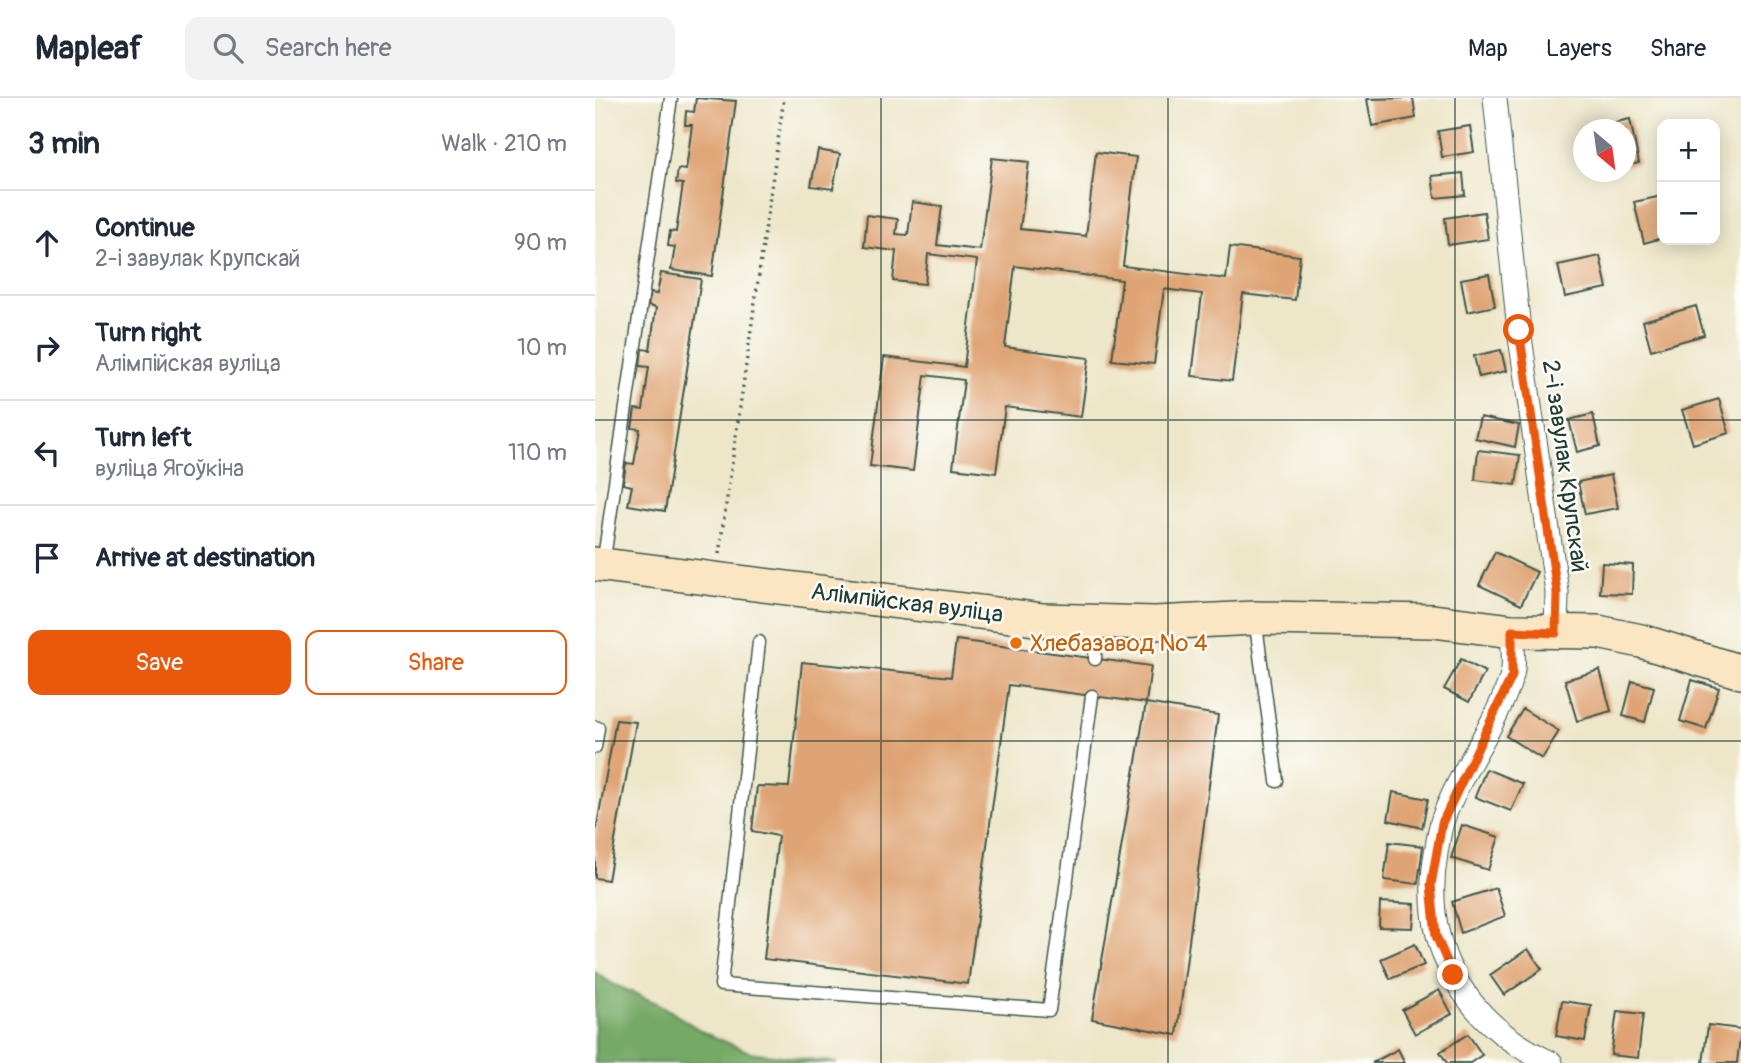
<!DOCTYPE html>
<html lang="en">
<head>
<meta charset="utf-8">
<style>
	body { margin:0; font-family:Pangolin,sans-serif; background:#f2f2f3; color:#1f2937 }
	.controls { position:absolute; right:21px; top:21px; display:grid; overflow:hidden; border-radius:14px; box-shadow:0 4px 18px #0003 }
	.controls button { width:63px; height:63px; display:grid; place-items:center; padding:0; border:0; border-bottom:2px solid #e0e1e3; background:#fff; color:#1f2937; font:35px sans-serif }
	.compass { position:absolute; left:978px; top:21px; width:63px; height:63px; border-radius:50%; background:#fff; box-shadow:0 4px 18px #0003; rotate:151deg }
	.stop { position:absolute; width:21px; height:21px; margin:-16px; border:5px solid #ea580c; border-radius:50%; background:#fff }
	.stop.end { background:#ea580c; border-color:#fff; box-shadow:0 2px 7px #0008 }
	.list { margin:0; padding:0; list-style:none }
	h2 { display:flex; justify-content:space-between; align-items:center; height:91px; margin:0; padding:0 28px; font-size:30px }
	h2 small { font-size:23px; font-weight:400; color:#747a83 }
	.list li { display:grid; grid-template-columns:46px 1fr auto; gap:21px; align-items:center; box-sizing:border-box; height:105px; padding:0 28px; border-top:2px solid #e0e1e3 }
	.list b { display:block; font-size:26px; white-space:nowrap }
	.list p { margin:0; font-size:23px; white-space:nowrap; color:#747a83 }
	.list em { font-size:23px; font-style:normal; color:#747a83 }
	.actions { display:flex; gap:14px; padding:21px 28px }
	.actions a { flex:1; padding:16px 0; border:2px solid #ea580c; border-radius:14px; text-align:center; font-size:24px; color:#ea580c }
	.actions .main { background:#ea580c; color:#fff }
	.icon { flex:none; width:38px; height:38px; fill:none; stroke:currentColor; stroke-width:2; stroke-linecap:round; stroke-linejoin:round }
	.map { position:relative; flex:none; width:1146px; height:965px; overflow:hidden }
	header { display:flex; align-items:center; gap:42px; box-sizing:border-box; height:98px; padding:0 35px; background:#fff; border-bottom:2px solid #e0e1e3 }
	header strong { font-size:33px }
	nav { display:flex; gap:38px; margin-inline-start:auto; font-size:24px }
	.search { width:490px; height:63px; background:#f2f2f3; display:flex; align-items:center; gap:18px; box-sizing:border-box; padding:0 24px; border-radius:14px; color:#747a83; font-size:26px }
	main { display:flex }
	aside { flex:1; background:#fff }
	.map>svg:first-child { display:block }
</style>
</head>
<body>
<header>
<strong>Mapleaf</strong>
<div class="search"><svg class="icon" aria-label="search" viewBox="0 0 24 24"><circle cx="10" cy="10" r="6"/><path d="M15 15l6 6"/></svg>Search here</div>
<nav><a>Map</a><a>Layers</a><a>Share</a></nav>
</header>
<main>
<aside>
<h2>3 min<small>Walk · 210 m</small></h2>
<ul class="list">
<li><svg class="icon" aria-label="ahead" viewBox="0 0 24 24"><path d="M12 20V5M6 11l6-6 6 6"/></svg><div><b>Continue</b><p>2-і завулак Крупскай</p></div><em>90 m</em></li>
<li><svg class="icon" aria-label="right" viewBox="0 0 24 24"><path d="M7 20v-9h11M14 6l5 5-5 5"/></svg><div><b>Turn right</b><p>Алімпійская вуліца</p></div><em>10 m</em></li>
<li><svg class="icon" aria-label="left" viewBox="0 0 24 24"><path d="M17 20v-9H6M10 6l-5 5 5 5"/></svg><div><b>Turn left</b><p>вуліца Ягоўкіна</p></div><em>110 m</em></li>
<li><svg class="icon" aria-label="arrive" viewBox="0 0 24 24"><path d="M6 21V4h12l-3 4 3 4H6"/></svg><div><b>Arrive at destination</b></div></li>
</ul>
<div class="actions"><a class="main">Save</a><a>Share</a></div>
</aside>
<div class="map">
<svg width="1146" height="965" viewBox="0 0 1146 965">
	<rect width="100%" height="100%" fill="#fdfcf7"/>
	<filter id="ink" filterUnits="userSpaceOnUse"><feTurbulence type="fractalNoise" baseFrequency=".0143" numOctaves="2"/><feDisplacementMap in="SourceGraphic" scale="14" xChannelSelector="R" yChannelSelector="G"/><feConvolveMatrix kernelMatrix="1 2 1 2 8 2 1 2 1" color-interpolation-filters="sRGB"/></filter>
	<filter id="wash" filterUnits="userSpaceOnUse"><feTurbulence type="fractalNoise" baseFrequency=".00686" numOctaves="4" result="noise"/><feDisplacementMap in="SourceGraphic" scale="28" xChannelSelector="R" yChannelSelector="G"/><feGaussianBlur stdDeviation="1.57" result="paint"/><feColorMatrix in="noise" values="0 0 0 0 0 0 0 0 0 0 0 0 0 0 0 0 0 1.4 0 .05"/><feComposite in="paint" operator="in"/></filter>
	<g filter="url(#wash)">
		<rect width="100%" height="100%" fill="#ede6c9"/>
		<polygon fill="#75a965" stroke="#4a734c" stroke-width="2" points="0,874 18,886 66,907 108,934 154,954 242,965 0,965"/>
		<g id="blocks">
			<g fill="#dfa475">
				<polygon points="101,0 141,3 117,178 76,172 80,149 73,148 75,133 81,134 88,86 81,85 83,71 91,72 97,27 90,27 91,13 99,14"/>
				<polygon points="818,0 821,20 777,28 772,1"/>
				<polygon points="1035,21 1044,65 1030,68 1030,32 993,30"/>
				<polygon points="875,28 879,54 847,59 843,33"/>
				<polygon points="223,52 245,56 238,91 216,88"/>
				<polygon points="501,54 541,59 528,168 631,181 635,149 705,158 700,202 648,196 637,283 597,278 607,196 569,191 559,266 517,262 527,182 420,168 410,249 494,260 486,319 410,309 401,375 358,370 369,282 330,277 318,373 275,368 289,259 369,269 382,162 333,156 330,186 298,183 301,153 269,149 272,117 303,121 301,136 313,137 317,104 347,108 342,147 385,152 397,60 434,64 425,131 491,138"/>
				<polygon points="868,75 870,97 840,100 837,78"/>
				<polygon points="1067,98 1067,140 1049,145 1039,104"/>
				<polygon points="889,114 893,141 853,147 850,120"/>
				<polygon points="1005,158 1012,190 970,199 963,167"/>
				<polygon points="66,175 106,181 70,413 33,407 37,388 28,386 31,365 39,366 45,331 37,330 40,311 48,312 54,269 45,268 47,251 55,252 61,210 53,208 56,195 62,196"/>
				<polygon points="894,176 900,208 872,214 866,181"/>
				<polygon points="1101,208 1109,237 1056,252 1048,223"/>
				<polygon points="906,252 911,273 884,279 879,258"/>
				<polygon points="1124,301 1134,335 1098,346 1087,312"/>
				<polygon points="998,316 1005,348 982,354 974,322"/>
				<polygon points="885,319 924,327 920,349 880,340"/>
				<polygon points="883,352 925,357 921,387 880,382"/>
				<polygon points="1016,377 1023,410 990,416 983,384"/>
				<polygon points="900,454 942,474 926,507 884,487"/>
				<polygon points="1007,465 1038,467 1037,496 1005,495"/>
				<polygon points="361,542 556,568 551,605 414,587 373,886 169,861 183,738 157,733 162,688 194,689 207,564 356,579"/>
				<polygon points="866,561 890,574 874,604 849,591"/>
				<polygon points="1005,572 1016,613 982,623 970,582"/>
				<polygon points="1097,582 1124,590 1111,631 1085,623"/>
				<polygon points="1037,583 1059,589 1050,624 1028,618"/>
				<polygon points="551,605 623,617 582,937 497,921"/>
				<polygon points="928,611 964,633 947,661 911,638"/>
				<polygon points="21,622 41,624 13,782 0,780 0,738"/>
				<polygon points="891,671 928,686 916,713 880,699"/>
				<polygon points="798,694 833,701 827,730 793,722"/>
				<polygon points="867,727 904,739 893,772 856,760"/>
				<polygon points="794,744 828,748 823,786 789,782"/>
				<polygon points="901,790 910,818 866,835 857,804"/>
				<polygon points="785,804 820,806 818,830 784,829"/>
				<polygon points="820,846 829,867 795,881 786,861"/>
				<polygon points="933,851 947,871 909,897 895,877"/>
				<polygon points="844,892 857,916 820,936 807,912"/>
				<polygon points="967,903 996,907 990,943 961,938"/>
				<polygon points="1022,913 1048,916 1043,960 1016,957"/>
				<polygon points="1113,927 1146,931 1142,965 1108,965"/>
				<polygon points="873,936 887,957 875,965 852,965 845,954"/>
				<polygon points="803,951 810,965 777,965"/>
			</g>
		</g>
	</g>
	<g filter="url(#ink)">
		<use href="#blocks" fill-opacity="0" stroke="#3e564a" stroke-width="2"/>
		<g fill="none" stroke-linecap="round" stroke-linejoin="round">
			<defs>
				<g id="lane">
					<polyline points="8,467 76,0"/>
					<polyline points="660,520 682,683"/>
					<polyline points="164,544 126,887 454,912 497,598"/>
					<polyline points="500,561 502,523"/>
					<polyline points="0,629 3,630 0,649"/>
				</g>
				<g id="street">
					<polyline points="900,0 924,232 962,494 961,535"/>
					<path d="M917,533C917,547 921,567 916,580C900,630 864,674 847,724C844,734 843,745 841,755C825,850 870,925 956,965"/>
				</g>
				<polyline id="secondary" points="0,466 448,522 560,525 660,520 838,523 917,533 1003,534 1046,543 1146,574"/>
			</defs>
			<use href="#lane" stroke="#3e564a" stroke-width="15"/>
			<use href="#street" stroke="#3e564a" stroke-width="25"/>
			<use href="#secondary" stroke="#3e564a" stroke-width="36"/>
			<polyline stroke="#3e564a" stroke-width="3.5" stroke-dasharray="2 5" stroke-linecap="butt" points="124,456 189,0"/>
			<use href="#lane" stroke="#fff" stroke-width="12"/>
			<use href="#street" stroke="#fff" stroke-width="23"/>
			<use href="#secondary" stroke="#fbe6c4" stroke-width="33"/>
		</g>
	</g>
	<g fill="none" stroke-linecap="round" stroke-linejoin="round" filter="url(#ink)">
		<polyline stroke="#ea580c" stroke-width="9" points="858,877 841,838 836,787 847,725 917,578 917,533 961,535 962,494 924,232"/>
	</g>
	<path fill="none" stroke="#1f3d34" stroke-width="2" stroke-opacity="0.55" d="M286,0V965M573,0V965M860,0V965M0,322H1146M0,643H1146"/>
	<circle fill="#e8710a" stroke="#fdfcf7" stroke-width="2.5" cx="421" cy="545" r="7"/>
	<g text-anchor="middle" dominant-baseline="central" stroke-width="5" stroke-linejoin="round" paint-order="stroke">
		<g font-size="24" fill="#1f3d34" stroke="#fdfcf7">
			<text transform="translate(970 368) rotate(82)">2-і завулак Крупскай</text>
			<text transform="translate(312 505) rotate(7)">Алімпійская вуліца</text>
		</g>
		<g font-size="24" fill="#c56008" stroke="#fdfcf7" text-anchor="start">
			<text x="435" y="545">Хлебазавод № 4</text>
		</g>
	</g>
</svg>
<div class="controls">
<button>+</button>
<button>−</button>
</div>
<svg class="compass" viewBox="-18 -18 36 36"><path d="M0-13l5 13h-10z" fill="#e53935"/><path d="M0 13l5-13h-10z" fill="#747a83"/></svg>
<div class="stop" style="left:924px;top:232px"></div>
<div class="stop end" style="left:858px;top:877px"></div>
</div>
</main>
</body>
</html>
